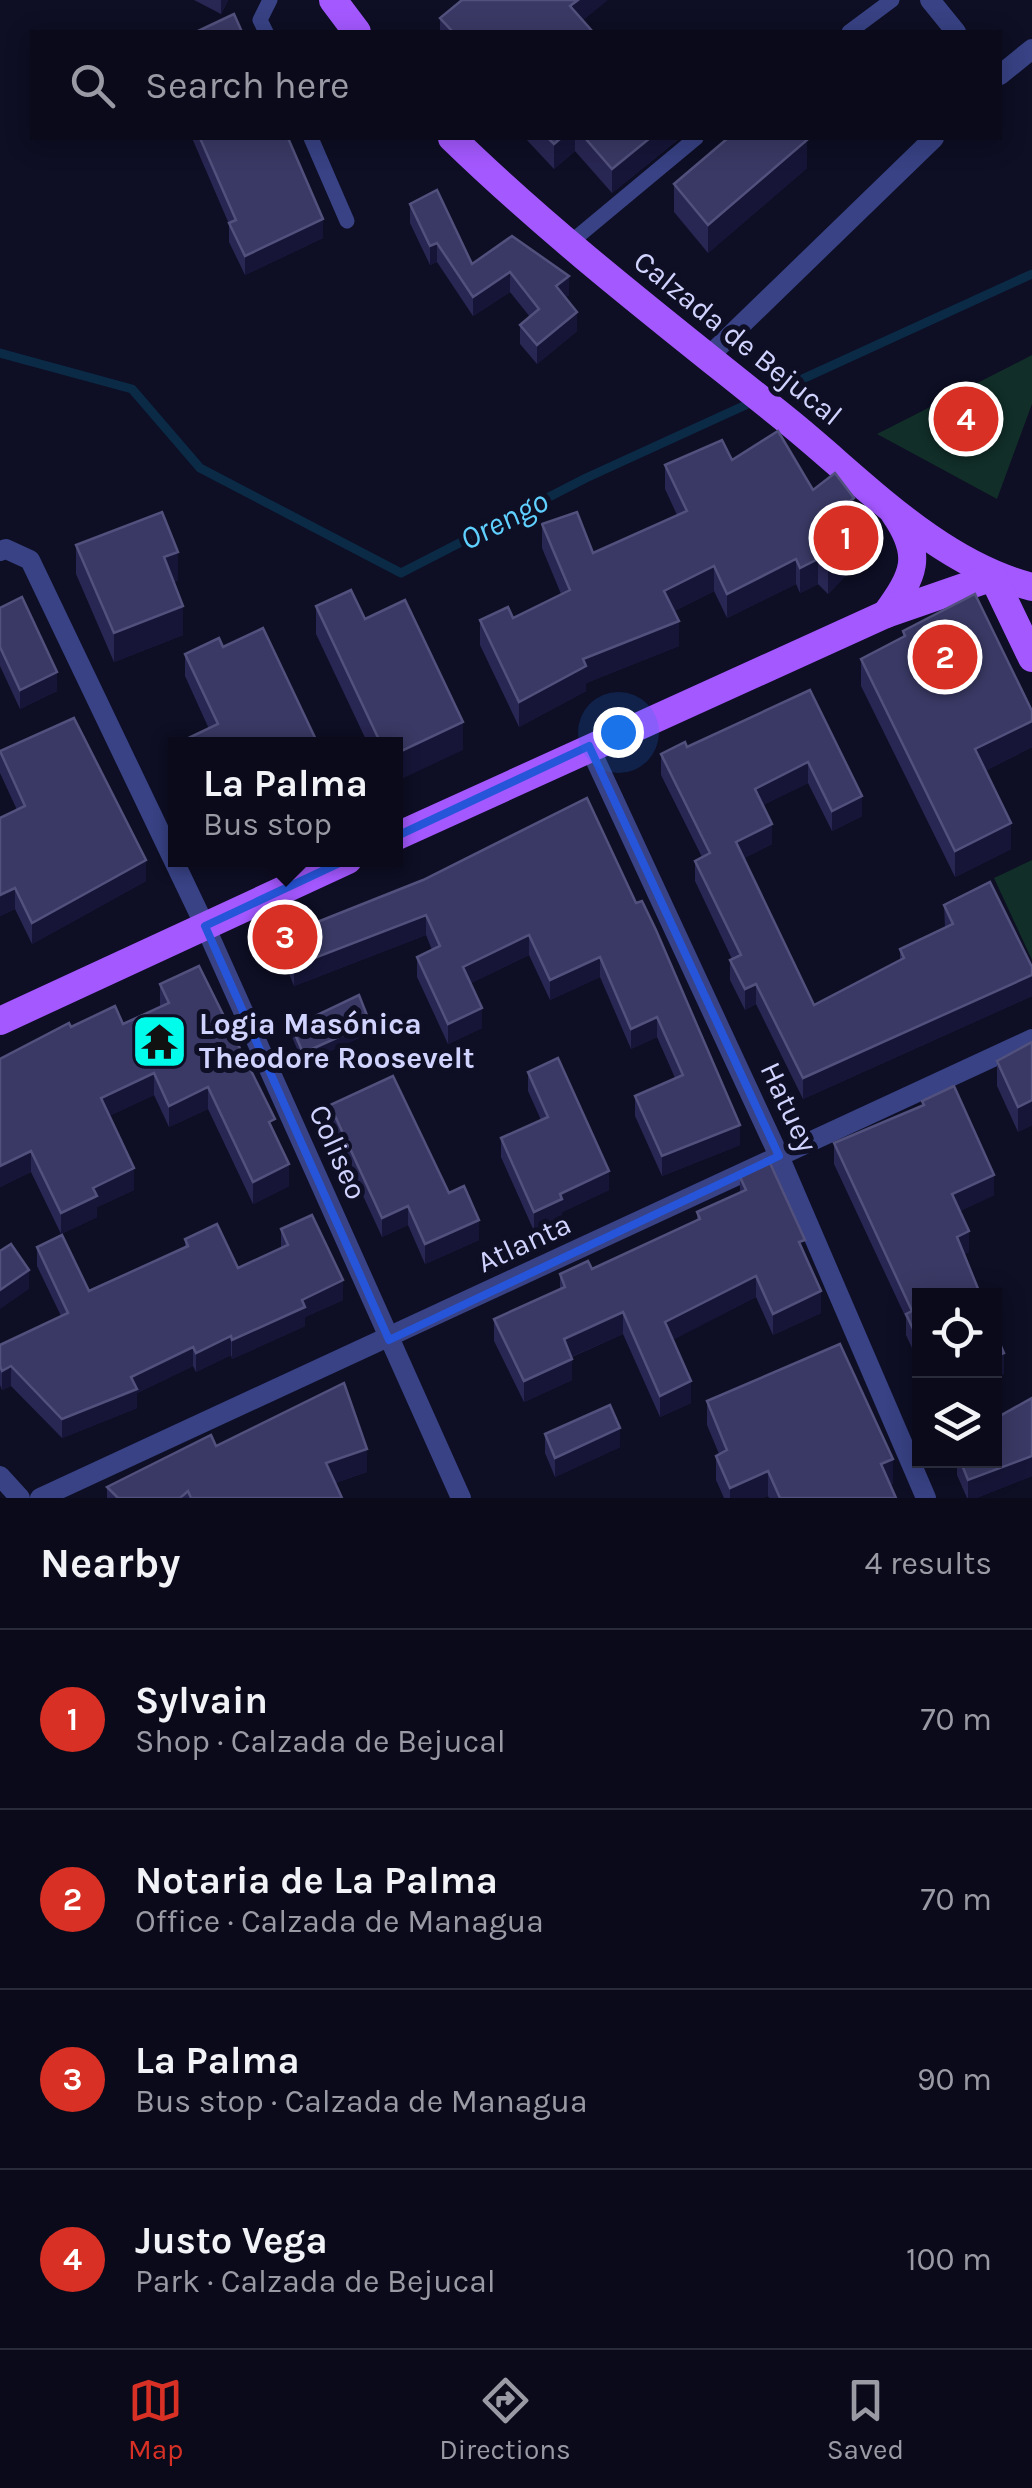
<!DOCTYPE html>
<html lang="en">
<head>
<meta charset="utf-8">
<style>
	body { margin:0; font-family:Karla,sans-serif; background:#181828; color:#f1f3f6 }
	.controls { position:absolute; right:30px; bottom:30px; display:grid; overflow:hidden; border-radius:0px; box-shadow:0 5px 25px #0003 }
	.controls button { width:90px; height:90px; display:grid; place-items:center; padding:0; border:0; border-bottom:2px solid #2a2b3a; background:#0a0a1b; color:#f1f3f6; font:50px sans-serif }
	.you { position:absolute; left:618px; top:732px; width:35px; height:35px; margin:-25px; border:8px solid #fff; border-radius:50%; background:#1a73e8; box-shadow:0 0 0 15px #1a73e833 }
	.badge { display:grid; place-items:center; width:65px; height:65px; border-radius:50%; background:#d93025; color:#fff; font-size:32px; font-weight:700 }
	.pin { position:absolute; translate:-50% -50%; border:5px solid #fff; box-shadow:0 2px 10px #0006 }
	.popup { position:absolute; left:168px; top:737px; width:235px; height:130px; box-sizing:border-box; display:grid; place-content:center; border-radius:0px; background:#0a0a1b; filter:drop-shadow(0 2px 8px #0005); font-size:32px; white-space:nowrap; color:#999aa3 }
	.popup b { font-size:38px; color:#f1f3f6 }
	.popup::after { content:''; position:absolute; left:50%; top:100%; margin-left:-20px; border:20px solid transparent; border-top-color:#0a0a1b }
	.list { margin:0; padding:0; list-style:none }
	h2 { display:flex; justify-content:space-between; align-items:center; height:130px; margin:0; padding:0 40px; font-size:42px }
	h2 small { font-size:32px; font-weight:400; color:#999aa3 }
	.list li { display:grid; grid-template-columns:65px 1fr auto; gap:30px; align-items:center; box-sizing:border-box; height:180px; padding:0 40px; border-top:2px solid #2a2b3a }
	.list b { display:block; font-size:38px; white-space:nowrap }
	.list p { margin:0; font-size:32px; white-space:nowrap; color:#999aa3 }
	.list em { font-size:32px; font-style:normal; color:#999aa3 }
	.icon { flex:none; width:55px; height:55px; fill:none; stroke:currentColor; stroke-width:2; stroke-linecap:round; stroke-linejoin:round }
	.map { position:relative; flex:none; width:1032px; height:1498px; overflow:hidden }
	.search { position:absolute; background:#0a0a1b; box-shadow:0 5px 25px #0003; left:30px; right:30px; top:30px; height:110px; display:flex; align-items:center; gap:25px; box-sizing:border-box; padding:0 35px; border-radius:0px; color:#999aa3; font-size:38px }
	.sheet { height:850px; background:#0a0a1b }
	nav { display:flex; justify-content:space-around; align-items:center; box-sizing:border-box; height:140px; border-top:2px solid #2a2b3a; background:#0a0a1b; font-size:28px; color:#999aa3 }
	nav a { display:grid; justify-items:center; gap:5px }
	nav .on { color:#d93025 }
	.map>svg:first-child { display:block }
</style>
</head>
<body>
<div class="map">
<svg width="1032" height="1498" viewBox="0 0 1032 1498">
	<rect width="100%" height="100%" fill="#0e0e24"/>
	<g fill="#112e28">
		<polygon points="1032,355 1032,404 997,499 877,434"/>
		<polygon points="1032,860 1032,960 994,878"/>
	</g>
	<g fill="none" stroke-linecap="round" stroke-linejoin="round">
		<polyline stroke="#0b2a46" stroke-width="9" points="0,353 132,389 200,468 401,573 586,478 1032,274"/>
		<g stroke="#384284" stroke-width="15">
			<polyline points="266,32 260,20 270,0"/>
			<polyline points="849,32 892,0"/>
			<polyline points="311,138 347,221"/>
			<polyline points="571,242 696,138"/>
		</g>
		<g stroke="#384284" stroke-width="20">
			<polyline points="930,0 956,32"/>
			<polyline points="1000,75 1032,49"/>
			<polyline points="706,359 934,138"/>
			<polyline points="0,551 6,549 30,560 205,926 461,1498"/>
			<polyline points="589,746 779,1156 926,1498"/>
			<polyline points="0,1476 20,1498"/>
			<polyline points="40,1498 1032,1039"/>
		</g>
		<g stroke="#a458ff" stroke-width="28">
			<polyline points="333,0 357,32"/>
			<path d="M452,138C557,240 675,330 789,422C863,482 937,563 1032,587"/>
			<polyline points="993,577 1032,658"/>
			<path d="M886,614C914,575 924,556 894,513"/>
			<polyline points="395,837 886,614 993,577"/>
			<polyline points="0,1021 348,860"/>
		</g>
	</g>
	<g fill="#282652">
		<polygon points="194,0 228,0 221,14"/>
		<polygon points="440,18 583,21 593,32 440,32"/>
		<polygon points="192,138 288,138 323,238 245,275 229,242 229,224"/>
		<polygon points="525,138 680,138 612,193 575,151 554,169"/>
		<polygon points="807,168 708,253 674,212 674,184"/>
		<polygon points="410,204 472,264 512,236 569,295 565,298 577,331 537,364 520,344 520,325 530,317 510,292 473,316 437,262 430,265 410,223"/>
		<polygon points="732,460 813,490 854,523 845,530 856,565 828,594 818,584 800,593 796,584 727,618 714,591 674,611 679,646 586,683 586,691 519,727 480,645 480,620 513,618 561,594 542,548 542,524 593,553 677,515 665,489 665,465"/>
		<polygon points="76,545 178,580 174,582 183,635 114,662 76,574"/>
		<polygon points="316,606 365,619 463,750 395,744 368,744 316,634"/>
		<polygon points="0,608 57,691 20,709 0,666"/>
		<polygon points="903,631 1032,747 985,771 1011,849 955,877 861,686 861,659 903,638"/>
		<polygon points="223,647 318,744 209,729 185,676 185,654"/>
		<polygon points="810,690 862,816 832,831 808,783 763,805 772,844 744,858 814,1005 900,961 900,949 945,928 944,905 1032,967 1032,996 803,1099 756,1004 745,1010 730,980 730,960 732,959 695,881 695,861 702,857 661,775 661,754 687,747"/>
		<polygon points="175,745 175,773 173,768 173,746"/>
		<polygon points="0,751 146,881 32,944 15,909 0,916 0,818 17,810 0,773"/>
		<polygon points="587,798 740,1145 662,1176 635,1116 635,1096 675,1078 657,1037 631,1049 600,977 550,1000 529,955 471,983 482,1028 448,1044 417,977 417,957 432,950 426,935 294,986 282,956 282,936 423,880"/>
		<polygon points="160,984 275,1134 289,1186 253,1204 208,1109 169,1127 154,1095 109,1116 134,1190 97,1207 97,1217 61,1234 31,1172 0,1187 0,1059 71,1027 123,1024 160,1007"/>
		<polygon points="292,1027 370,1033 303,1063 292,1037"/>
		<polygon points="1032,1042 1032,1125 1018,1132 997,1086 997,1061"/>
		<polygon points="528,1072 609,1190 562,1212 562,1218 534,1231 501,1157 501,1138 541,1120 528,1091"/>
		<polygon points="922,1101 994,1195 960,1211 969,1252 964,1254 920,1296 920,1365 906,1335 906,1318 834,1164 834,1143 922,1106"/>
		<polygon points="330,1105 449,1193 479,1240 425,1264 408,1225 382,1237 330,1124"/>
		<polygon points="740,1177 805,1254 821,1313 773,1335 756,1297 672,1340 691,1403 660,1417 623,1334 572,1357 572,1380 524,1402 494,1341 494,1319 560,1289 560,1274 592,1269 697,1221 697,1212 740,1192"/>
		<polygon points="281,1229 343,1300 305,1317 305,1326 232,1359 231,1355 196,1372 193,1366 137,1393 137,1408 62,1438 11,1386 2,1390 0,1385 0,1345 61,1316 37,1266 37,1247 89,1291 185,1247 185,1239 238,1268 281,1248"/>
		<polygon points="1032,1398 1032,1476 976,1498 967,1498 957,1475 957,1460 994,1460 996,1418"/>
		<polygon points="707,1401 893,1483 890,1485 896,1498 769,1498 768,1496 762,1498 724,1498 716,1480 716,1456 719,1454 707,1425"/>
		<polygon points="545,1434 620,1447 555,1477 545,1453"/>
		<polygon points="216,1446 367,1472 335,1483 342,1498 107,1498 107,1487"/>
	</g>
	<g fill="#161538">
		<polygon points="221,0 228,0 221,14"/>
		<polygon points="578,0 608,0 570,31 570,6"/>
		<polygon points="561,138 575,138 575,151 554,169 554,144"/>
		<polygon points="650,138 680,138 612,193 612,169"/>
		<polygon points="807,140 807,168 708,253 708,225"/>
		<polygon points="323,219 323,238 245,275 245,256"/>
		<polygon points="437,243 437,262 430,265 430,246"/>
		<polygon points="510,272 510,292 473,316 473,297"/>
		<polygon points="569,276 569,295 556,305 556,286"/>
		<polygon points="577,312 577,331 537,364 537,345"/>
		<polygon points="854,498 854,523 831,541 831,516"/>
		<polygon points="856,540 856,565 828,594 828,569"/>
		<polygon points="178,552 178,580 164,585 164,557"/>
		<polygon points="796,559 796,584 727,618 727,594"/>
		<polygon points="818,559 818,584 800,593 800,568"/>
		<polygon points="714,566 714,591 664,616 664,591"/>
		<polygon points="183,606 183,635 114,662 114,633"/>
		<polygon points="679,621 679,646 586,683 586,691 519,727 519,702 583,659"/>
		<polygon points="57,672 57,691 20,709 20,690"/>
		<polygon points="1032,721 1032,747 975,776 975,749"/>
		<polygon points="463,722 463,750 395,782 395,754"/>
		<polygon points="808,762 808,783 755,809 755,789"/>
		<polygon points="862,796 862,816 832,831 832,811"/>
		<polygon points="1011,823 1011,849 955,877 955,851"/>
		<polygon points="772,824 772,844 736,862 736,842"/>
		<polygon points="146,860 146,881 32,944 32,923"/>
		<polygon points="15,888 15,909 0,916 0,895"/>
		<polygon points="426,915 426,935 294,986 294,966"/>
		<polygon points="529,935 529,955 463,987 463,967"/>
		<polygon points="600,957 600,977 550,1000 550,980"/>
		<polygon points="1032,975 1032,996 803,1099 803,1078"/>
		<polygon points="756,984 756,1004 745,1010 745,989"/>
		<polygon points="482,1008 482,1028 448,1044 448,1024"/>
		<polygon points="657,1017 657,1037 631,1049 631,1029"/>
		<polygon points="370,1023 370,1033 303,1063 303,1053"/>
		<polygon points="154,1073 154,1095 101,1120 101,1098"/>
		<polygon points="208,1087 208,1109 169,1127 169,1106"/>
		<polygon points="1032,1100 1032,1125 1018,1132 1018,1107"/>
		<polygon points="740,1125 740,1145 662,1176 662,1156"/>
		<polygon points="31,1151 31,1172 0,1187 0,1166"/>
		<polygon points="289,1164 289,1186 253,1204 253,1182"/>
		<polygon points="134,1168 134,1190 97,1207 97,1217 61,1234 61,1213 93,1188"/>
		<polygon points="609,1171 609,1190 562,1212 562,1218 534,1231 534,1212 560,1194"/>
		<polygon points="994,1175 994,1195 952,1215 952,1194"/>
		<polygon points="408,1206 408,1225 382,1237 382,1218"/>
		<polygon points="479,1220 479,1240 425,1264 425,1244"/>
		<polygon points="969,1231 969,1252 957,1258 957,1237"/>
		<polygon points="29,1270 29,1289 0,1309 0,1290"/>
		<polygon points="756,1276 756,1297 665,1344 665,1322"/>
		<polygon points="343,1280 343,1300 305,1317 305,1326 232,1359 232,1340 302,1300"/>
		<polygon points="821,1291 821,1313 773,1335 773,1314"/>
		<polygon points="623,1312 623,1334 564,1360 564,1339"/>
		<polygon points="231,1336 231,1355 196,1372 196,1353"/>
		<polygon points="193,1347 193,1366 137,1393 137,1408 62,1438 62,1419 131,1377"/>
		<polygon points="1004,1353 1004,1374 994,1378 994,1357"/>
		<polygon points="572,1359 572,1380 524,1402 524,1381"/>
		<polygon points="11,1366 11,1386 2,1390 2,1371"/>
		<polygon points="691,1381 691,1403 660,1417 660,1396"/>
		<polygon points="620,1428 620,1447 555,1477 555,1458"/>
		<polygon points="367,1449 367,1472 326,1486 326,1463"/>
		<polygon points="1032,1456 1032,1476 976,1498 968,1498 968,1480"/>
		<polygon points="893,1459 893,1483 881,1489 881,1464"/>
		<polygon points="768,1471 768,1496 762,1498 730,1498 730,1488"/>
	</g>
	<g fill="#3a3965" stroke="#52517d" stroke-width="2.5">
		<polygon points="462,0 578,0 570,6 593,32 453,32 440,18"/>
		<polygon points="234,14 242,32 196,32"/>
		<polygon points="200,138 288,138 323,219 245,256 229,223 236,220"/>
		<polygon points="548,138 561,138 554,144"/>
		<polygon points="585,138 650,138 612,169"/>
		<polygon points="728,138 805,138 807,140 708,225 674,184"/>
		<polygon points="437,190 472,264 512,236 569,276 556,286 577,312 537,345 520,325 539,309 510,272 473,297 437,243 430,246 410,204"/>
		<polygon points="778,431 813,490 835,473 854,498 831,516 856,540 828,569 818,559 800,568 796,559 727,594 714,566 664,591 679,621 583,659 586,666 519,702 480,620 508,607 513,618 570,590 542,524 577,512 593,553 687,511 665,465 722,440 732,460"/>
		<polygon points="162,512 178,552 164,557 183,606 114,633 76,545"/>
		<polygon points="351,590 365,619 405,600 463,722 395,754 395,744 381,744 316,606"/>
		<polygon points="975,594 1032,711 1032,721 975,749 1011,823 955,851 861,659 905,636 903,631"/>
		<polygon points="22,597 57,672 20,690 0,647 0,608"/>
		<polygon points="263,628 318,744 176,744 218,724 185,654 219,638 223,647"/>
		<polygon points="810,690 862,796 832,811 808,762 755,789 772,824 736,842 814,1005 904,958 900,949 953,924 944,905 990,882 1032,967 1032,975 803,1078 756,984 745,989 730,960 741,955 695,861 710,853 661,754 685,742 687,747"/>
		<polygon points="74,718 146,860 32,923 15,888 0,895 0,818 25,806 0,751"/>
		<polygon points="587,798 636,903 642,901 656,930 740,1125 662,1156 635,1096 683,1075 657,1017 631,1029 600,957 550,980 529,935 463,967 482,1008 448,1024 417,957 440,946 426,915 294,966 282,936 423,880"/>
		<polygon points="199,966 275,1119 269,1122 289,1164 253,1182 208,1087 169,1106 154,1073 101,1098 134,1168 93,1188 97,1196 61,1213 31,1151 0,1166 0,1059 69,1023 71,1027 115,1006 123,1024 169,1003 160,984"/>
		<polygon points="359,995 370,1023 303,1053 292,1027"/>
		<polygon points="1032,1042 1032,1100 1018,1107 997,1061"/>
		<polygon points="558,1058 609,1171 560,1194 562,1199 534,1212 501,1138 548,1117 528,1072"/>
		<polygon points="393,1076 449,1193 464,1186 479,1220 425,1244 408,1206 382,1218 330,1105"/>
		<polygon points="954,1086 994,1175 952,1194 969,1231 957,1237 981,1296 920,1296 920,1344 906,1314 912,1311 834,1143 924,1105 922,1101"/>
		<polygon points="770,1163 805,1240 799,1242 821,1291 773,1314 756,1276 665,1322 691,1381 660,1396 623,1312 564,1339 572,1359 524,1381 494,1319 565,1287 560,1274 588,1261 592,1269 700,1219 697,1212 746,1190 740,1177"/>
		<polygon points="312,1215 343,1280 302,1300 305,1307 232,1340 231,1336 196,1353 193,1347 131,1377 137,1389 62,1419 11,1366 2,1371 0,1366 0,1345 68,1313 37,1247 62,1235 89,1291 188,1246 185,1239 217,1224 238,1268 288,1245 281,1229"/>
		<polygon points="11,1244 29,1270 0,1290 0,1251"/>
		<polygon points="994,1330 1004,1353 994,1357"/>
		<polygon points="840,1344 893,1459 881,1464 896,1498 780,1498 768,1471 730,1488 716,1456 727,1450 707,1401"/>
		<polygon points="344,1383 367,1449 326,1463 342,1498 191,1498 188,1491 180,1498 118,1498 107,1487 211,1435 216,1446"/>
		<polygon points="1032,1398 1032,1456 968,1480 960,1460 994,1460 994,1414 996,1418"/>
		<polygon points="610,1405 620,1428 555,1458 545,1434"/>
	</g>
	<path fill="none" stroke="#2655da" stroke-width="8" stroke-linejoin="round" d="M589,746L779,1156L389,1340L205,926Z"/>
	<defs>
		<symbol id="temple-square" viewBox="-11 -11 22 22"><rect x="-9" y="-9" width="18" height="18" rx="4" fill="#00fcea" stroke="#0e0e24"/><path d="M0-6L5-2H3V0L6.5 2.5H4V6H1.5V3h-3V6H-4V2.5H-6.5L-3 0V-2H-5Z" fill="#111"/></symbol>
	</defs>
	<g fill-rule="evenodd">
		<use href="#temple-square" x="128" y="1010" width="63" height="63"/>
	</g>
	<g text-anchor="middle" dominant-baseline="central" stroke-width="10" stroke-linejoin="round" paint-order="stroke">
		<g font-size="30" fill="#d1d3ff" stroke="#0e0e24">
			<text transform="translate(738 338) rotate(39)">Calzada de Bejucal</text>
			<text transform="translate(789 1107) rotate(65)">Hatuey</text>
			<text transform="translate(338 1152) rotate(66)">Coliseo</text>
			<text transform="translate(524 1243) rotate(-25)">Atlanta</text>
		</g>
		<g font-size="30" font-weight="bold" fill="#d1d3ff" stroke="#0e0e24" text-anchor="start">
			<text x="199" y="1024">Logia Masónica<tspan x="199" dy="34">Theodore Roosevelt</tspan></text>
		</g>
		<g font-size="32" font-style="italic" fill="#5fd0ff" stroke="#0e0e24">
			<text transform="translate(504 520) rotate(-27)">Orengo</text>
		</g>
	</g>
</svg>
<div class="controls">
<button><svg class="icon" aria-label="locate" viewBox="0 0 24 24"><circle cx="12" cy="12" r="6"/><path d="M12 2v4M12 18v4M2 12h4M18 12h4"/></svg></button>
<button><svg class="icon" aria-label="layers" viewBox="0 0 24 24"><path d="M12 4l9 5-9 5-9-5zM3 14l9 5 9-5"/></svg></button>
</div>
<div class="you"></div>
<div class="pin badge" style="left:846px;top:538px">1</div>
<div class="pin badge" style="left:945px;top:657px">2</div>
<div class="pin badge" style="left:285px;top:937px">3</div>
<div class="popup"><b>La Palma</b>Bus stop</div>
<div class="pin badge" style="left:966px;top:419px">4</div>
<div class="search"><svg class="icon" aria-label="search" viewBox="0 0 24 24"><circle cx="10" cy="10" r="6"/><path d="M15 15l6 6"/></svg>Search here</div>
</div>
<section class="sheet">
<h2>Nearby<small>4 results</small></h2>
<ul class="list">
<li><span class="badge">1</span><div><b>Sylvain</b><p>Shop · Calzada de Bejucal</p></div><em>70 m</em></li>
<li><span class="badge">2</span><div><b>Notaria de La Palma</b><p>Office · Calzada de Managua</p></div><em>70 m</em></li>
<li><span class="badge">3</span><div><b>La Palma</b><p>Bus stop · Calzada de Managua</p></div><em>90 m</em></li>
<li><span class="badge">4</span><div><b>Justo Vega</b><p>Park · Calzada de Bejucal</p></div><em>100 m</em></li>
</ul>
</section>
<nav>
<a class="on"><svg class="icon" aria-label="map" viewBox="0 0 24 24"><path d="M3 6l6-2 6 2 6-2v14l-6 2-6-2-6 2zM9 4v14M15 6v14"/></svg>Map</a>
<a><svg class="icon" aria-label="directions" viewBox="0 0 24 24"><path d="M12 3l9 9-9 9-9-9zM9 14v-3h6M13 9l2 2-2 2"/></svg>Directions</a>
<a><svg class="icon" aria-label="saved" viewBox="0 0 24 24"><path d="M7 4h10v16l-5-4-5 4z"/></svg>Saved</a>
</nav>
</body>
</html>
